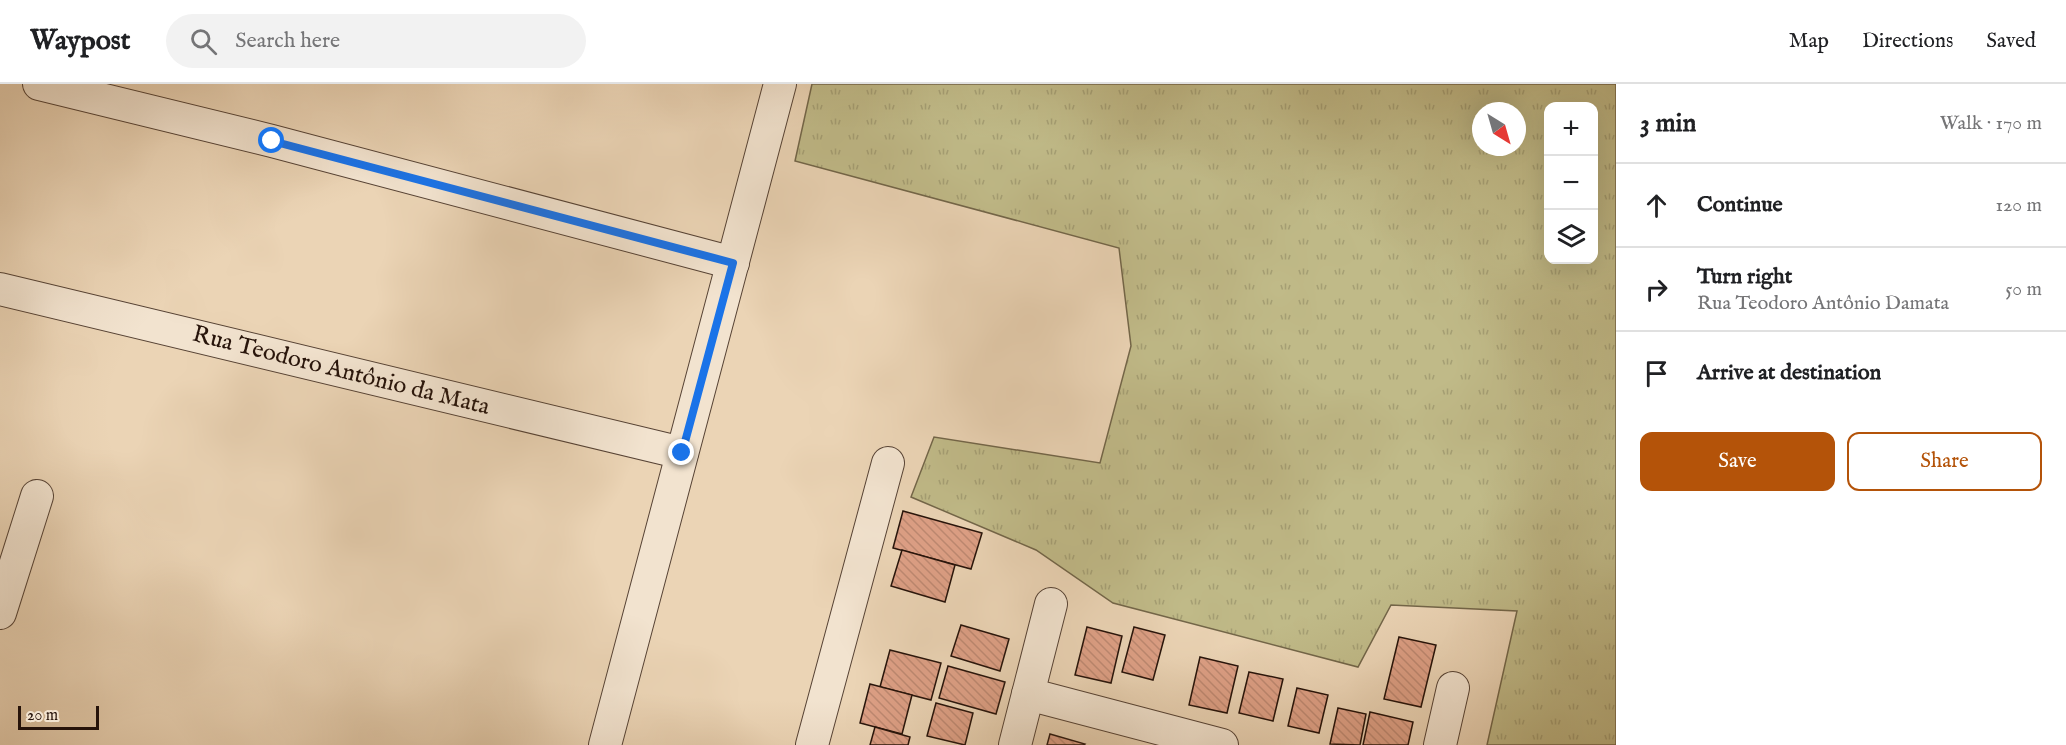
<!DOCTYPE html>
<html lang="en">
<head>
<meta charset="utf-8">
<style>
	body { margin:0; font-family:"IM FELL English",serif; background:#f2f2f2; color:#202124 }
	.controls { position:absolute; right:18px; top:18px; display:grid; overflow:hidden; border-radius:12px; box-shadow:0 6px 24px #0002 }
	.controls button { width:54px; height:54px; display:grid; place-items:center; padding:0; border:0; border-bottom:2px solid #e0e0e0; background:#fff; color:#202124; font:30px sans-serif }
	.compass { position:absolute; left:1472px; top:18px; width:54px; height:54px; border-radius:50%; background:#fff; box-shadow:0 6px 24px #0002; rotate:143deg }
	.scale { position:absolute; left:18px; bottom:15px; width:81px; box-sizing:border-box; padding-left:6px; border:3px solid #26130a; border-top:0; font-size:16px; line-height:21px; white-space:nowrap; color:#26130a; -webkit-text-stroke:4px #f2e3cf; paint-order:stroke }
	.stop { position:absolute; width:18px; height:18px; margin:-14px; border:4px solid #1a73e8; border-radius:50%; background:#fff }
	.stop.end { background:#1a73e8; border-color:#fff; box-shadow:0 2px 6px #0008 }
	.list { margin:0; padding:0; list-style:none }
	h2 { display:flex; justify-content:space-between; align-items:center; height:78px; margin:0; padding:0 24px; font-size:26px }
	h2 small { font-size:20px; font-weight:400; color:#757577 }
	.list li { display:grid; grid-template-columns:39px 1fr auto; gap:18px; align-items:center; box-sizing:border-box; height:84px; padding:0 24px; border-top:2px solid #e0e0e0 }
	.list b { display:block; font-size:22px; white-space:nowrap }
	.list p { margin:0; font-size:20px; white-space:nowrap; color:#757577 }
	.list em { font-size:20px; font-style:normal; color:#757577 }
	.actions { display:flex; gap:12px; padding:18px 24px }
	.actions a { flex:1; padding:14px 0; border:2px solid #b45309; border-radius:12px; text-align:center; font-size:21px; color:#b45309 }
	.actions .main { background:#b45309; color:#fff }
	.icon { flex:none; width:33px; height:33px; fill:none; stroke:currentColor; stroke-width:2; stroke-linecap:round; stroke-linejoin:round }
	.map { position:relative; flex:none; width:1616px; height:661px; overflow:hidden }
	header { display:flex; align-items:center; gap:36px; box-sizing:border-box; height:84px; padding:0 30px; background:#fff; border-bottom:2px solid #e0e0e0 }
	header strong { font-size:28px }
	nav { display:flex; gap:33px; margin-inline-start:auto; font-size:21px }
	.search { width:420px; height:54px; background:#f2f2f2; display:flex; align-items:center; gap:15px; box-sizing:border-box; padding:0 21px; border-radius:33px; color:#757577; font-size:22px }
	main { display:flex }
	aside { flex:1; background:#fff }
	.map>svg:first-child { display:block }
</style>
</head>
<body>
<header>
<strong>Waypost</strong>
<div class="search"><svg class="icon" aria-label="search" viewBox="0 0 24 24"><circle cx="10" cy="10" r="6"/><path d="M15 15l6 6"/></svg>Search here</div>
<nav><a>Map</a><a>Directions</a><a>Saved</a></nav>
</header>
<main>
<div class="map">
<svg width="1616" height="661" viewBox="0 0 1616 661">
	<defs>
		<pattern id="grass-tufts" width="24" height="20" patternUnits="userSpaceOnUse" patternTransform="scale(1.5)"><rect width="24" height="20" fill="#c0ba88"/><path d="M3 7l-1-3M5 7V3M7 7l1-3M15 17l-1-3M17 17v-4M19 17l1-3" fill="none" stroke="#a59f74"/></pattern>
		<pattern id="building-back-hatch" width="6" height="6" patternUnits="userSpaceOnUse" patternTransform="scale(1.5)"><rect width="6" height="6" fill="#dea086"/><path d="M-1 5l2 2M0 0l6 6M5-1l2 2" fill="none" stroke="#be8972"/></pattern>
	</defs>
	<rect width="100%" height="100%" fill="#ebd4b5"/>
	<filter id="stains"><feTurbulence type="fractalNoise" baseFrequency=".00333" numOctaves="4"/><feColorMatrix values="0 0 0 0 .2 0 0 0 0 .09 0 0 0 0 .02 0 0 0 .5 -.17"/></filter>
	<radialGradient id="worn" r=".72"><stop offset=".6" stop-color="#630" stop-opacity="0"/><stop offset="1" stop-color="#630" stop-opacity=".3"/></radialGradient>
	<path fill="url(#grass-tufts)" stroke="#736649" stroke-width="1.5" fill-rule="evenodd" d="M812,0H1616V661H1487L1517,527L1391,521L1358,583L1113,519L1036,466L911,413L934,353L1100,379L1131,262L1119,164L795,77ZM1548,22H1594V176H1548ZM1481,27H1517V63H1481Z"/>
	<g fill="url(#building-back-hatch)" stroke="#26130a" stroke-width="1.5">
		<polygon points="903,427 982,449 971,485 893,464"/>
		<polygon points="902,466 955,481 945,518 891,502"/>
		<polygon points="961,541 1009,555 1000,587 951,572"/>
		<polygon points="1087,543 1122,552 1111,599 1075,591"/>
		<polygon points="1134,543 1165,551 1153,596 1122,588"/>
		<polygon points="1399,553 1436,561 1421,623 1384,615"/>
		<polygon points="890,566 941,579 931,616 880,603"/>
		<polygon points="1200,573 1238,582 1227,629 1189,621"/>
		<polygon points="948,582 1005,598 996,630 939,614"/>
		<polygon points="1249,588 1283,595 1273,637 1239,629"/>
		<polygon points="870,600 912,611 902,650 860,639"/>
		<polygon points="1297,604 1328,611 1319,649 1288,642"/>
		<polygon points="936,619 973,629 965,661 927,652"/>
		<polygon points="1338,624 1366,630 1360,661 1330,660"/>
		<polygon points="1370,628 1413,638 1408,661 1363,661"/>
		<polygon points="875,643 910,653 908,661 870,661"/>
		<polygon points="1050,650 1085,660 1084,661 1047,661"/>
	</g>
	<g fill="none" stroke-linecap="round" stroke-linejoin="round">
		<defs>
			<g id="minor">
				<polyline points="39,0 272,57 733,179"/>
				<polyline points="0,205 682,369"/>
				<polyline points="0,529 37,412"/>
				<polyline points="1028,610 1222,661"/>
				<polyline points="605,661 780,0"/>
				<polyline points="812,661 888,379"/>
				<polyline points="1015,661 1051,520"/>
				<polyline points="1440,661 1453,604"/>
			</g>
		</defs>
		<use href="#minor" stroke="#574335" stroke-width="34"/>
		<use href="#minor" stroke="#f2e3cf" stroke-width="32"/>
	</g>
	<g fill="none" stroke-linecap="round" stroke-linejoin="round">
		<polyline stroke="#1a73e8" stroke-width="8" points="272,57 733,179 682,369"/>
	</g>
	<g text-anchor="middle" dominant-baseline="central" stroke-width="6" stroke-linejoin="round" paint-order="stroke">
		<g font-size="24" fill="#26130a" stroke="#f2e3cf">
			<text transform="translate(341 287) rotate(14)">Rua Teodoro Antônio da Mata</text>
		</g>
	</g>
	<rect width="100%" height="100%" filter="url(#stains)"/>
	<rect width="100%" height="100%" fill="url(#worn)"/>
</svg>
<div class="controls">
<button>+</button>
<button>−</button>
<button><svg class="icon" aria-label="layers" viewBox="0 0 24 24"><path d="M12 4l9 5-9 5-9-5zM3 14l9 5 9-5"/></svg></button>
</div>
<svg class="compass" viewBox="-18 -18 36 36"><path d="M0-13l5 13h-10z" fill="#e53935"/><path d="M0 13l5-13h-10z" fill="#757577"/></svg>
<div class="scale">20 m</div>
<div class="stop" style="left:272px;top:57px"></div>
<div class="stop end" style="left:682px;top:369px"></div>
</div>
<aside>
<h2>3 min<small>Walk · 170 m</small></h2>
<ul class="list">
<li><svg class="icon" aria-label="ahead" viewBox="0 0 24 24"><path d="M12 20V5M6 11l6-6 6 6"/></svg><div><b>Continue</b></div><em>120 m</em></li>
<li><svg class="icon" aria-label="right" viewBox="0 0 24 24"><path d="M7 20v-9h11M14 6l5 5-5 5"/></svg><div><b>Turn right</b><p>Rua Teodoro Antônio Damata</p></div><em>50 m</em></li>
<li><svg class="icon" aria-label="arrive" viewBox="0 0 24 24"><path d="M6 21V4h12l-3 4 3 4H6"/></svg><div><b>Arrive at destination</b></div></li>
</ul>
<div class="actions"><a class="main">Save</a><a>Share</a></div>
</aside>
</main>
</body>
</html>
